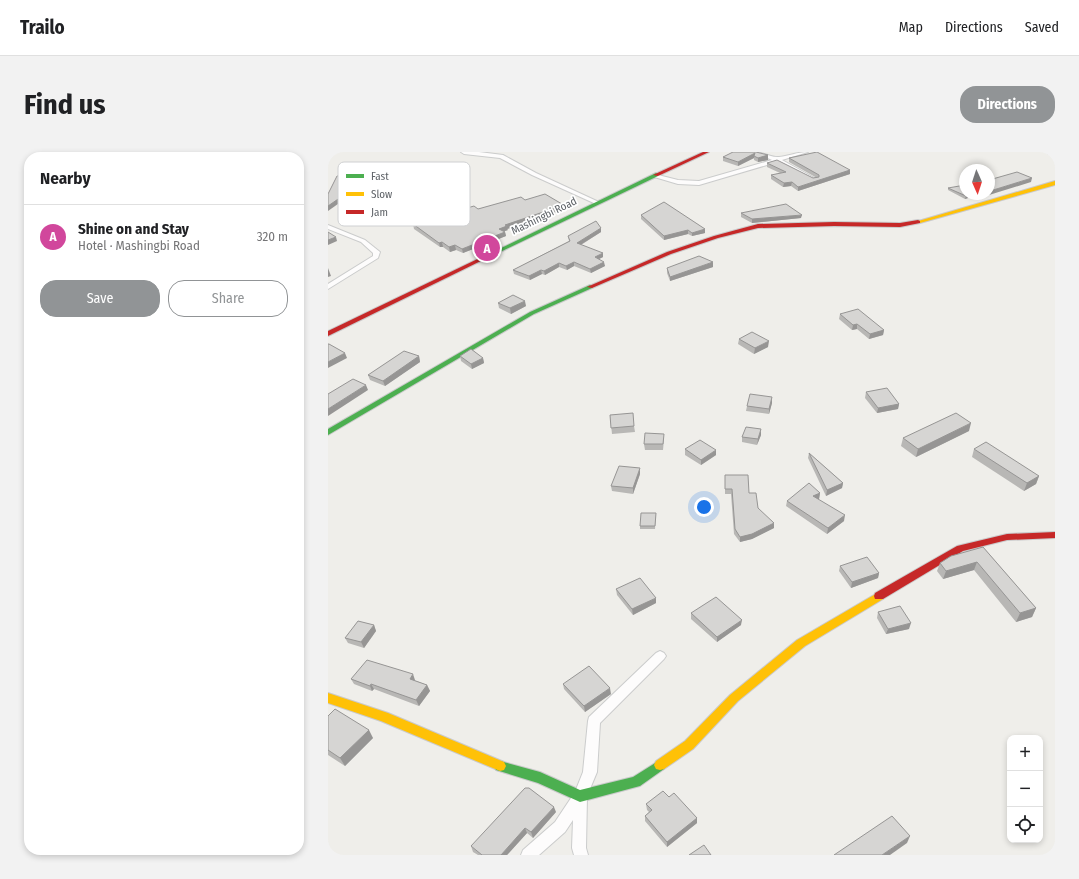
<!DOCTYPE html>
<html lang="en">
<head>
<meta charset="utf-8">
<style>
	body { margin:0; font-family:"Fira Sans Condensed",sans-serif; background:#f2f2f2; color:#202124 }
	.controls { position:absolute; right:12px; bottom:12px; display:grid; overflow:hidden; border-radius:8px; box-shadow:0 2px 6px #0003 }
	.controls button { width:36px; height:36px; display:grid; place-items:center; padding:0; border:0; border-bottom:1px solid #e0e0e0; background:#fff; color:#202124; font:20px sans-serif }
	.compass { position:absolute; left:631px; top:12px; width:36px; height:36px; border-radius:50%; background:#fff; box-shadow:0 2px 6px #0003; rotate:177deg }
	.you { position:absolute; left:376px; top:355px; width:14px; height:14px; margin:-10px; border:3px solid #fff; border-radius:50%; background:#1a73e8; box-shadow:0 0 0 6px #1a73e833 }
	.badge { display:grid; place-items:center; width:26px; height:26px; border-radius:50%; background:#919496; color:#fff; font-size:13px; font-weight:700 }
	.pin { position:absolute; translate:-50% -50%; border:2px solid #fff; box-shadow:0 1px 4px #0006 }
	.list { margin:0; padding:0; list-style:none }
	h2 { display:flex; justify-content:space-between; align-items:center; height:52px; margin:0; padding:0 16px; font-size:17px }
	h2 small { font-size:13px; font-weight:400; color:#757577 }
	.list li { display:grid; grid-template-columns:26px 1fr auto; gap:12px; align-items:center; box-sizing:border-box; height:64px; padding:0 16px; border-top:1px solid #e0e0e0 }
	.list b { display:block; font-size:15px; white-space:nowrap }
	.list p { margin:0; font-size:13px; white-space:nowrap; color:#757577 }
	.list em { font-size:13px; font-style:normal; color:#757577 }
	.actions { display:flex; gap:8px; padding:12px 16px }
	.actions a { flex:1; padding:9px 0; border:1px solid #919496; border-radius:16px; text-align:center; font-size:14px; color:#919496 }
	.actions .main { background:#919496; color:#fff }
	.icon { flex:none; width:22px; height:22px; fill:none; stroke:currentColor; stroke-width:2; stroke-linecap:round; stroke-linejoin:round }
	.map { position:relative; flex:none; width:727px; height:703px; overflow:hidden; border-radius:16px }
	header { display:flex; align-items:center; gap:24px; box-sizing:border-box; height:56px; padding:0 20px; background:#fff; border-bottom:1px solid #e0e0e0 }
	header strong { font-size:19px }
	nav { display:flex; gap:22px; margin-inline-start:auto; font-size:14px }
	.intro { display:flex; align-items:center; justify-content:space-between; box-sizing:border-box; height:96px; padding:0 24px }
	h1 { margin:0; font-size:28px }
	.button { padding:10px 18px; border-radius:16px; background:#919496; color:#fff; font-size:14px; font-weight:700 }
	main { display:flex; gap:24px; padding:0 24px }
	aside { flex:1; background:#fff; border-radius:16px; box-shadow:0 2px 6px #0003 }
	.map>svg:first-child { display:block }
</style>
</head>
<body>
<header>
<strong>Trailo</strong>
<nav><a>Map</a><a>Directions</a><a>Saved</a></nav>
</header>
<div class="intro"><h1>Find us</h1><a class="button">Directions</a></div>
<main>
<aside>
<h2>Nearby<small></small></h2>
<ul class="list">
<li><span class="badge" style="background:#d1479c">A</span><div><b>Shine on and Stay</b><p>Hotel · Mashingbi Road</p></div><em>320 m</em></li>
</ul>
<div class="actions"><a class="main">Save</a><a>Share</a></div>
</aside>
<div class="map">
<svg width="727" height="703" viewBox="0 0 727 703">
	<rect width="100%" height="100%" fill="#efeeea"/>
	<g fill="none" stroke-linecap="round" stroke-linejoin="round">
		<defs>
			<g id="street">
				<polygon points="133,0 151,0 175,3 208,21 273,51 268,52 204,23 172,6 136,2"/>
				<path d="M426,0C435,0 444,6 451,5C461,4 469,0 480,0L454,8L490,28L485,29L449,10L371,33L350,32L323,24L326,22L350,28L371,29L444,8Z"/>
				<polygon points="0,73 37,88 52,100 50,106 0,137 0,132 45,104 45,101 33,90 0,77"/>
				<polygon points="332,499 336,501 338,504 336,507 272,571 269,620 259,644 258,696 260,703 246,703 244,696 245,668 237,680 211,703 193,703 195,698 227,670 247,640 255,620 260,569 261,565 328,501"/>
			</g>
			<g id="fast">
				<polygon points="328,21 330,22 330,24 166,103 161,102"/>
				<polygon points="262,133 265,135 264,136 206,162 0,283 0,277 202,160"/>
				<polygon points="332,608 336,609 338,613 336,617 312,634 252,650 210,631 168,618 166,614 168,610 172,609 212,620 252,638 305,625"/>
			</g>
			<g id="slow">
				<polygon points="727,29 727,33 592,71 587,70"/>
				<polygon points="551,440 555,441 556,444 555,447 477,494 410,549 365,597 336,617 332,618 328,617 326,613 328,609 357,589 402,543 469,488"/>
				<polygon points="0,541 60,561 176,610 178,614 176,618 172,619 53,569 0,551"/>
			</g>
			<g id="jam">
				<polygon points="375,0 381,0 330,24 325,23"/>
				<polygon points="590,68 592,69 592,71 572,75 506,74 430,76 390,86 343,102 264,136 259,135 339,100 386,84 430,72 506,70 572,71"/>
				<polygon points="162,101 167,102 0,184 0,179"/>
				<polygon points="727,380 727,386 679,388 635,399 555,447 547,447 546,444 547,441 629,394 679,382"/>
			</g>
		</defs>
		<use href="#street" stroke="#cbcccc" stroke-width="2"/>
		<use href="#fast" stroke="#cacacb" stroke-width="2"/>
		<use href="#slow" stroke="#cacacb" stroke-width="2"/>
		<use href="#jam" stroke="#cacacb" stroke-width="2"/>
		<use href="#street" fill="#fdfcfc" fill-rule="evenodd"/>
		<use href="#fast" fill="#4caf50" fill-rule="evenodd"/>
		<use href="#slow" fill="#ffc107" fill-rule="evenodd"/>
		<use href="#jam" fill="#c62828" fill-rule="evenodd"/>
	</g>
	<g fill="#b8b7b5">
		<polygon points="719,0 727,0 727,4 719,2"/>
		<polygon points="440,3 440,8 430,10 426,8 426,6 410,14 395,9 395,5"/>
		<polygon points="461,6 522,18 522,22 470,39 463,34 455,35 443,27 443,23 452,21 439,15 439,11 485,26 489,26 461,10"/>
		<polygon points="620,36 637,42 652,42 637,47 620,38"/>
		<polygon points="197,48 234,52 234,58 179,77 180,78 176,79 177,80 178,84 135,101 128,98 122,100 115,95 112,95 86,77 85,72 150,57"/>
		<polygon points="413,61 473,66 424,71 413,65"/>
		<polygon points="313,63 377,81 364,84 360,82 336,88 313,67"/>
		<polygon points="273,76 273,80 253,93 275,105 271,107 277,114 263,121 246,114 239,118 231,115 217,123 214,122 202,128 186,122 185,118 241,89 240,84"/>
		<polygon points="385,115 342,129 339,121 339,116"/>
		<polygon points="170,151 198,154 183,162 171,156"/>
		<polygon points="512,162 556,178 555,183 541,187 529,177 524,178 511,167"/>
		<polygon points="411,187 440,195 426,202 410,192"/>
		<polygon points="91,204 92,210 57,234 42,228 40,223"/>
		<polygon points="132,204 155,206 156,211 144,217 133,209"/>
		<polygon points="538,240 571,252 570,257 549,261 537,246"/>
		<polygon points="444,251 441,262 418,259 419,254"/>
		<polygon points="282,263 306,274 307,280 284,282"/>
		<polygon points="641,279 588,305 573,294 575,286"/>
		<polygon points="433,283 429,293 414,290 414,285"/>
		<polygon points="336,287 335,298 317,298 316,292"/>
		<polygon points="357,297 388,303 373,313 357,303"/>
		<polygon points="646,297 711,324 708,332 696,339 644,305"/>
		<polygon points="481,301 515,331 514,336 498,344 480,306"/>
		<polygon points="312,322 305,342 284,339 283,334"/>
		<polygon points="397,323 421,341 430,356 446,376 424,387 412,390 406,382 403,342 397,342"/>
		<polygon points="492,341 491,347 490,347 516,369 499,382 458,354 459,349"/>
		<polygon points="328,361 327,377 312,377 312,374"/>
		<polygon points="655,395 708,456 704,465 688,470 646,418 615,427 609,419 612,411"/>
		<polygon points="512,414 551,421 550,426 523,436 511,419"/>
		<polygon points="288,437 328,451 305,463 289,443"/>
		<polygon points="550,460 581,477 558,482 549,466"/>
		<polygon points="363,461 413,473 389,490 363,467"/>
		<polygon points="46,473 48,479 36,496 20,491 17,486"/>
		<polygon points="23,527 87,528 86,528 99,533 102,539 91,554 46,537 44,539 26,532"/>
		<polygon points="235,532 283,542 257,560 236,537"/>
		<polygon points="0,564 45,586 17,614 0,603"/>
		<polygon points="341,645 369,666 369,671 339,695 317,669 317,664 321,660 319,658 318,652"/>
		<polygon points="228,660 205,686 199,681 179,703 150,703 145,700 143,694"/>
	</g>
	<g fill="#969594">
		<polygon points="427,1 426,6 410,14 410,10"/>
		<polygon points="440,3 440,8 430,10 430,6"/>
		<polygon points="522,18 522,22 470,39 470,35"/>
		<polygon points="25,23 26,27 17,47 0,59 0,54"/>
		<polygon points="704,26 703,30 661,43 662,39"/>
		<polygon points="464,30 463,34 455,35 456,31"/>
		<polygon points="645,42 652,42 637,47 638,44"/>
		<polygon points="234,52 234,58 179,77 180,78 171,81 171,77 177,73"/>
		<polygon points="474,63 473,66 424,71 424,67"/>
		<polygon points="273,76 273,80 249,95 249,91"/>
		<polygon points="377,77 377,81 364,84 364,81"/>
		<polygon points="360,78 360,82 336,88 336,84"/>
		<polygon points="177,80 178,84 135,101 134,97"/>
		<polygon points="8,85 9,89 0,93 0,88"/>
		<polygon points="114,90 115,95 112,95 111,91"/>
		<polygon points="127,93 128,98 122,100 121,95"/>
		<polygon points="275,101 275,105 267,109 267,105"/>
		<polygon points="246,110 246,114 239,118 238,114"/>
		<polygon points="276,110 277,114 263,121 262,117"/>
		<polygon points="385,110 385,115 342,129 342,125"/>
		<polygon points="231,111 231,115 217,123 216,119"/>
		<polygon points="0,116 3,124 0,125"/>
		<polygon points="213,118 214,122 202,128 201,124"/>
		<polygon points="197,149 198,154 183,162 182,156"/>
		<polygon points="529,172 529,177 524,178 525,173"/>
		<polygon points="556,178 555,183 541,187 542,182"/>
		<polygon points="441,189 440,195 426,202 427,196"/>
		<polygon points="17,201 19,206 0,216 0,210"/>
		<polygon points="91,204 92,210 57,234 55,229"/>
		<polygon points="155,206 156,211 144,217 143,212"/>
		<polygon points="38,233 40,238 0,264 0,257"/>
		<polygon points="444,245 444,251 441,262 441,257"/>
		<polygon points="571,252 570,257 549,261 550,256"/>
		<polygon points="643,271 641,279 588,305 590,297"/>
		<polygon points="433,277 433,283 429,293 430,287"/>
		<polygon points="388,298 388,303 373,313 373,308"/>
		<polygon points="312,316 312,322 305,342 305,336"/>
		<polygon points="711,324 708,332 696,339 699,331"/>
		<polygon points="515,331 514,336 498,344 499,338"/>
		<polygon points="492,341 491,347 485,350 485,344"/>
		<polygon points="517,363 516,369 499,382 500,376"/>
		<polygon points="446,371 446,376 424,387 412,390 412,385"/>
		<polygon points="649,410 646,418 615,427 618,419"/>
		<polygon points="551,421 550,426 523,436 524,430"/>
		<polygon points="328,446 328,451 305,463 304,457"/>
		<polygon points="708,456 704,465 688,470 692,461"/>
		<polygon points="414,468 413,473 389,490 389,485"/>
		<polygon points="583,471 581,477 558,482 560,477"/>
		<polygon points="46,473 48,479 36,496 33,490"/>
		<polygon points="85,522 87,528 84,532 82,527"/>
		<polygon points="43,532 46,537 44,539 42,534"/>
		<polygon points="99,533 102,539 91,554 88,548"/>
		<polygon points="282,536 283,542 257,560 256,554"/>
		<polygon points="41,578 45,586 17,614 12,606"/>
		<polygon points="226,655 228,660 205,686 203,680"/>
		<polygon points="369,666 369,671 339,695 339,690"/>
		<polygon points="197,676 199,681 179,703 173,703"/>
		<polygon points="582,684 579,691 562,703 554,703"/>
	</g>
	<g fill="#d6d5d3" stroke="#969594">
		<polygon points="405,0 428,0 440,3 430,6 426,4 427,1 410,10 395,5"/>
		<polygon points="489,0 522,18 470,35 464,30 456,31 443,23 458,20 439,11 449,8 485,26 491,25 491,23 461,6"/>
		<polygon points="689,20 704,26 662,39 661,38 661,28"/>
		<polygon points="25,23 16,43 0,54 0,42 9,24"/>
		<polygon points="637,33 637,42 645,42 638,44 620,36"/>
		<polygon points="217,42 234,52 230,53 233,54 177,73 179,74 171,77 177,80 134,97 127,93 121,95 114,90 111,91 85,72 146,54 150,57 193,45 197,48"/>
		<polygon points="336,50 377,77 364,81 360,78 336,84 313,63"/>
		<polygon points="458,52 474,63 424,67 413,61"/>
		<polygon points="268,69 273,76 249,91 275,101 267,105 276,110 262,117 246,110 238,114 231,111 216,119 213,118 201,124 185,118 242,89 240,84"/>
		<polygon points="0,80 8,85 0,88"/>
		<polygon points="371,104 385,110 342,125 339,116"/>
		<polygon points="185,143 197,149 182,156 170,151"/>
		<polygon points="530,157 556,178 542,182 529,172 525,173 512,162"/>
		<polygon points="424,180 441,189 427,196 411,187"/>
		<polygon points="0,192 1,192 17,201 0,210"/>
		<polygon points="143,197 155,206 143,212 132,204"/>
		<polygon points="76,199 91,204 55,229 40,223"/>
		<polygon points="25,227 38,233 0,257 0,242"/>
		<polygon points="559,236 571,252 550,256 538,240"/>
		<polygon points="422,242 444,245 441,257 419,254"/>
		<polygon points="305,261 306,274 283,276 282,263"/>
		<polygon points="628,261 643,271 590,297 575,286"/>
		<polygon points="418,275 433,277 430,287 414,285"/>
		<polygon points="317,281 336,282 335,292 316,292"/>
		<polygon points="372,288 388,298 373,308 357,297"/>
		<polygon points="658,290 711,324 699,331 646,297"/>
		<polygon points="481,301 515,331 499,338"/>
		<polygon points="291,314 312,316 305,336 283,334"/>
		<polygon points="397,323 420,323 421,341 428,341 430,356 446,371 424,382 412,385 407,377 404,337 397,337"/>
		<polygon points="481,331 492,341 485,344 517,363 500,376 459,349"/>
		<polygon points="313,361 328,361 327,374 312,374"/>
		<polygon points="655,395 708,456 692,461 649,410 618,419 612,411 623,404"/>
		<polygon points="539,405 551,421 524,430 512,414"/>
		<polygon points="312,426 328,446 304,457 288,437"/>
		<polygon points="388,445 414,468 389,485 363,461"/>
		<polygon points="572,454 583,471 560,477 550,460"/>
		<polygon points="30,469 46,473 33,490 17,486"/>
		<polygon points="39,508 85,522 82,527 99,533 88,548 43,532 42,534 23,527"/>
		<polygon points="261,514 282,536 256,554 235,532"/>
		<polygon points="7,557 41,578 12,606 0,598 0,564"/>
		<polygon points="197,636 201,636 226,655 203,680 197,676 173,703 154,703 143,694"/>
		<polygon points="335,639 341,645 346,641 369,666 339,690 317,664 324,658 318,652"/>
		<polygon points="564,664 582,684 554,703 506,703"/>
		<polygon points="376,693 383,703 361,703"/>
	</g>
	<g text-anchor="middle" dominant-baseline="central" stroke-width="3.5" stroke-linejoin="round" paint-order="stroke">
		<g font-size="11" fill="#5f6368" stroke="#fff">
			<text transform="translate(216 64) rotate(-26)">Mashingbi Road</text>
		</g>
	</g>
	<rect x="10" y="10" width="132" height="64" rx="6" fill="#fff" stroke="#cfd0d2" stroke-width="1"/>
	<rect x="18" y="22" width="18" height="4" fill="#4caf50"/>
	<rect x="18" y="40" width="18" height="4" fill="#ffc107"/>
	<rect x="18" y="58" width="18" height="4" fill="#c62828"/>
	<g font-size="11" fill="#5f6368">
		<text x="43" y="28">Fast</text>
		<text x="43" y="46">Slow</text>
		<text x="43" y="64">Jam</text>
	</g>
</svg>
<div class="controls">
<button>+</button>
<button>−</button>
<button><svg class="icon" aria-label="locate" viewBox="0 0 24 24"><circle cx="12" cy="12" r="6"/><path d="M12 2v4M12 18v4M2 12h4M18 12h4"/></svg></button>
</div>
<svg class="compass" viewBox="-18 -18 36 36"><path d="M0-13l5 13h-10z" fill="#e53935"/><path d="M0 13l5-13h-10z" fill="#757577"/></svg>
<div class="you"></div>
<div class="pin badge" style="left:159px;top:96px;background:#d1479c">A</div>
</div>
</main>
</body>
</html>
